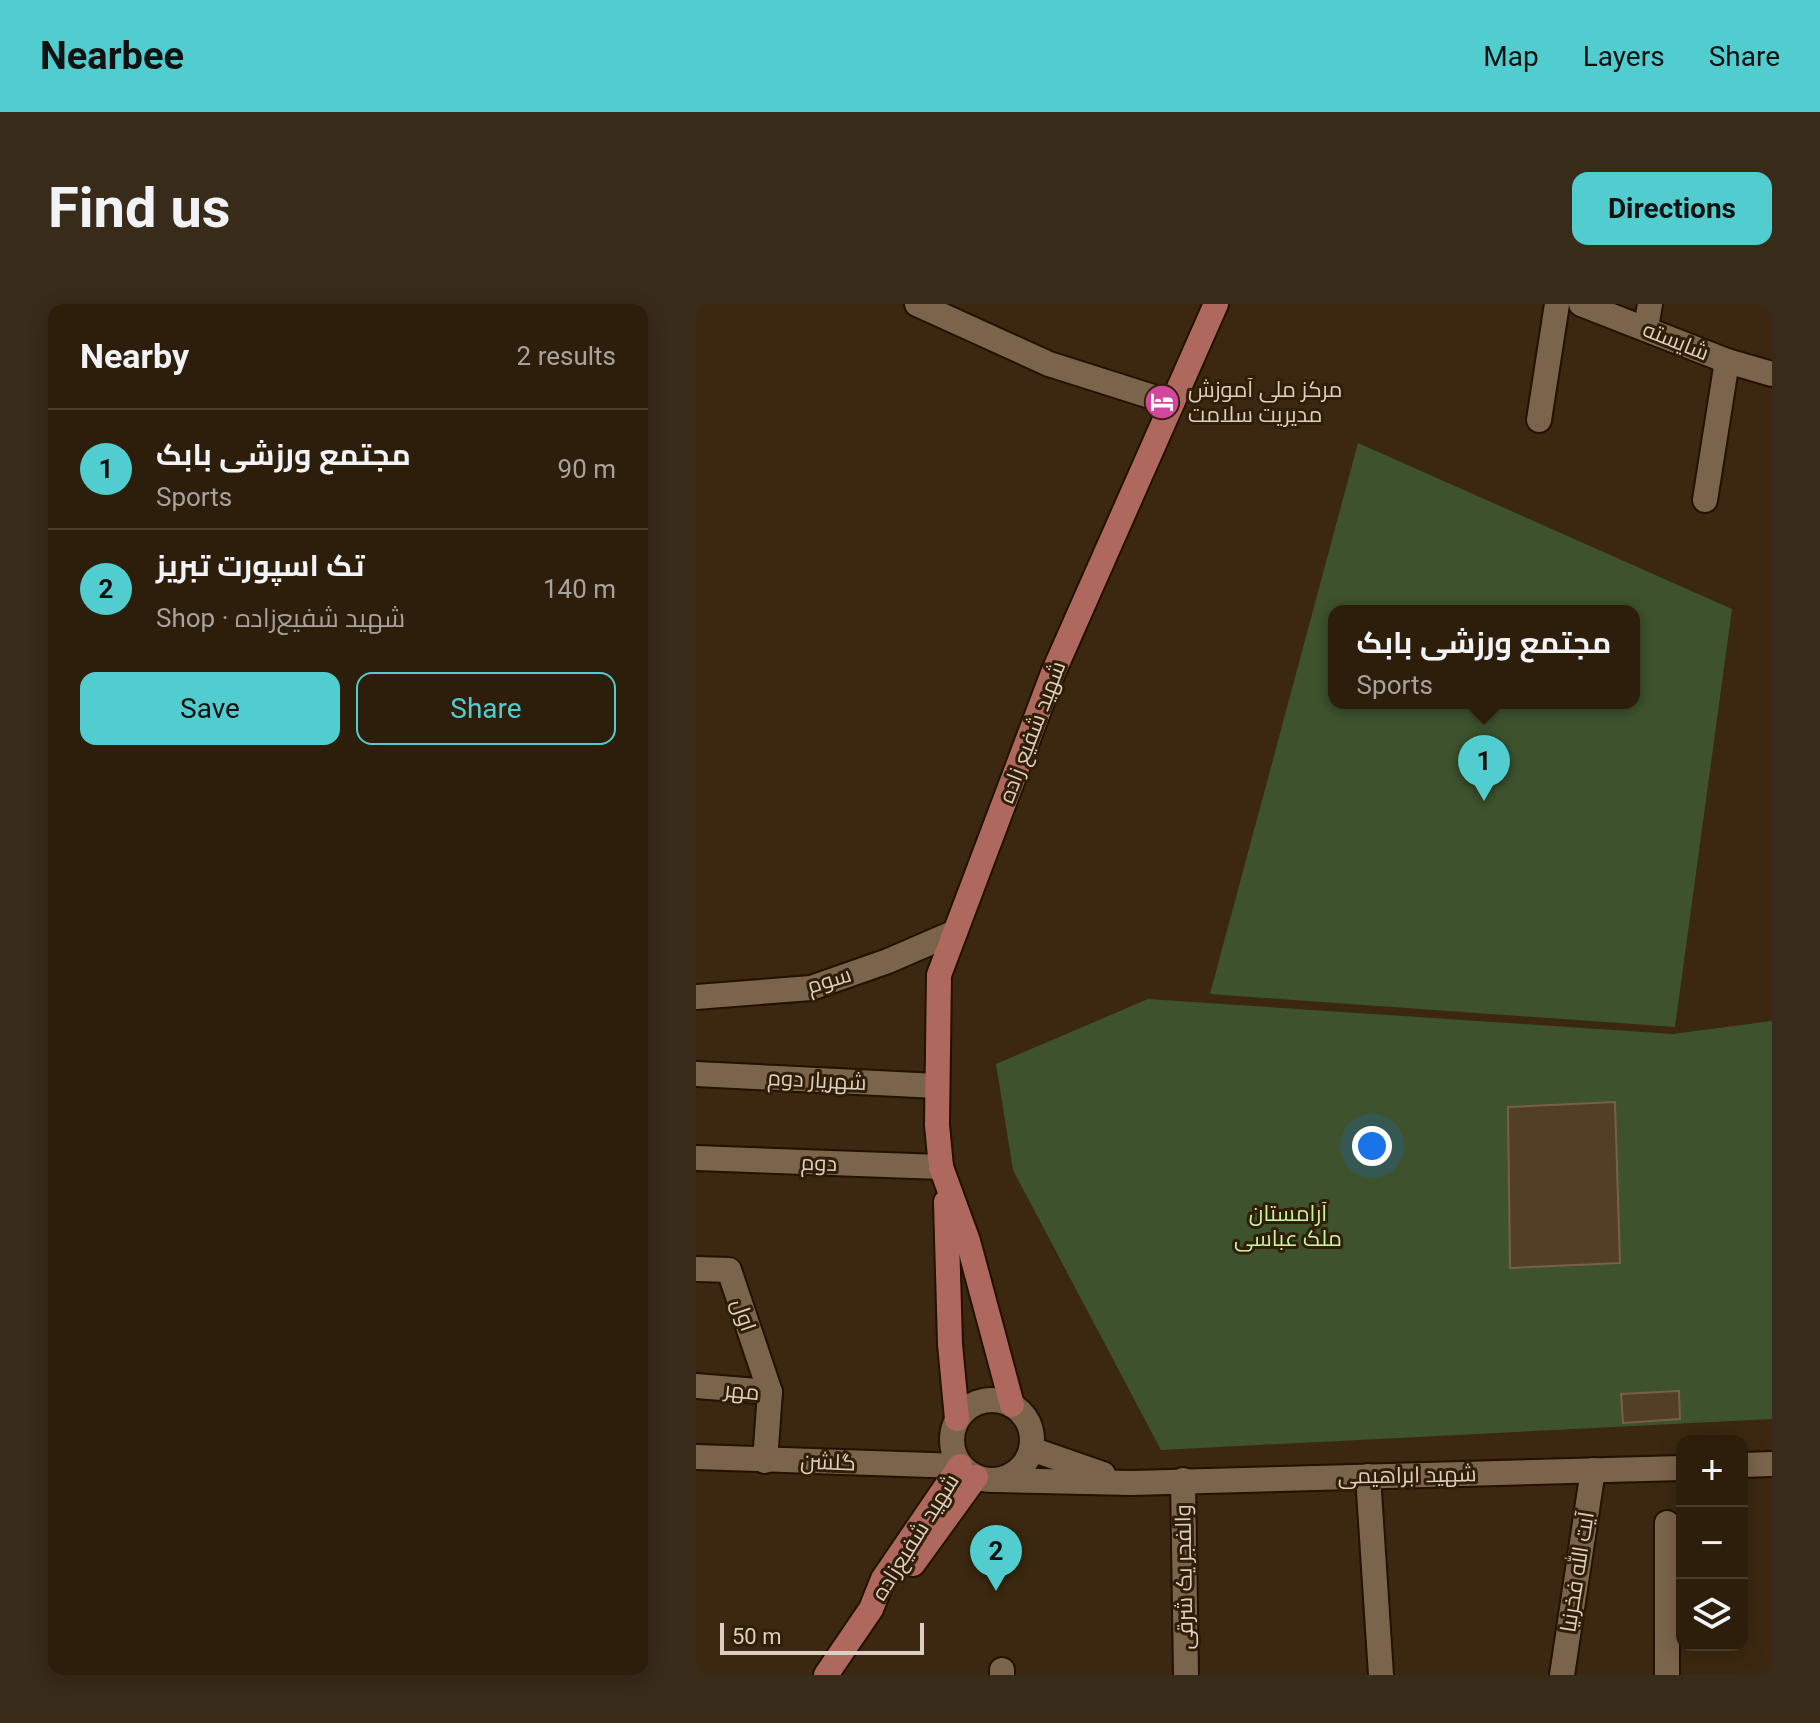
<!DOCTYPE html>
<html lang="en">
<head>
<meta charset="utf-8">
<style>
	body { margin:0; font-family:Roboto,Cairo,sans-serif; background:#392b1a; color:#f1f3f6 }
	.controls { position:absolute; right:24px; bottom:24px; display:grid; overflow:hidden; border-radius:16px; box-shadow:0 4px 20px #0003 }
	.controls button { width:72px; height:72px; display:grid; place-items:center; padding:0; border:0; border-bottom:2px solid #483c2d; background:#2d1e0c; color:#f1f3f6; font:40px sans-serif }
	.scale { position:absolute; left:24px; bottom:20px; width:204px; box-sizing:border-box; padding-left:8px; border:4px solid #dccfc2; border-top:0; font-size:22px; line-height:28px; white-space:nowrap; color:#dccfc2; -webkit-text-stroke:6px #311e06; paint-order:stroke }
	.you { position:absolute; left:676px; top:842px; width:28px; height:28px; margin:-20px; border:6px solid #fff; border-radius:50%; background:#1a73e8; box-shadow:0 0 0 12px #1a73e833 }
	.badge { display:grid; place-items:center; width:52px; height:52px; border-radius:50%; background:#52cdcf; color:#111; font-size:26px; font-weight:700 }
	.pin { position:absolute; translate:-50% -66px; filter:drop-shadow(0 2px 4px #0008) }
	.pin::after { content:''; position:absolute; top:42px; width:28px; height:24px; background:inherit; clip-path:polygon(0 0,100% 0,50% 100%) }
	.popup { position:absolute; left:632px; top:301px; width:312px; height:104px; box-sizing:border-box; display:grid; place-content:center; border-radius:16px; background:#2d1e0c; filter:drop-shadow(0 2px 6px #0005); font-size:26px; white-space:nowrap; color:#a7a29d }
	.popup b { font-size:30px; color:#f1f3f6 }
	.popup::after { content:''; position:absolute; left:50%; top:100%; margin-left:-16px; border:16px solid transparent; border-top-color:#2d1e0c }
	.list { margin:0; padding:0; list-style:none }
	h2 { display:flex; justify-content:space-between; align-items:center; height:104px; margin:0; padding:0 32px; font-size:34px }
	h2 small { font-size:26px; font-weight:400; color:#a7a29d }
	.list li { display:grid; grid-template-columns:52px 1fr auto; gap:24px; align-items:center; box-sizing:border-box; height:120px; padding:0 32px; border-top:2px solid #483c2d }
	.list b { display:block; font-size:30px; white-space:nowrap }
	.list p { margin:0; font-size:26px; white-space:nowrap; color:#a7a29d }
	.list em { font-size:26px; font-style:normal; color:#a7a29d }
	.actions { display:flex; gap:16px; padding:24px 32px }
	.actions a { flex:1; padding:18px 0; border:2px solid #52cdcf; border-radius:16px; text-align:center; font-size:28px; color:#52cdcf }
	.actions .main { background:#52cdcf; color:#111 }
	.icon { flex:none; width:44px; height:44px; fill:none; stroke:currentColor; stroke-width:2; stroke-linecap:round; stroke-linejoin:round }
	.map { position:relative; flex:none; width:1076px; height:1371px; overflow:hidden; border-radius:16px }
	header { display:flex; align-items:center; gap:48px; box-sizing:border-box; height:112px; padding:0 40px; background:#52cdcf; color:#111 }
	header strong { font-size:38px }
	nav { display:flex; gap:44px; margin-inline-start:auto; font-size:28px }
	.intro { display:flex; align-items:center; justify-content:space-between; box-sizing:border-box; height:192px; padding:0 48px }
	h1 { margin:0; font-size:56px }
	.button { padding:20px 36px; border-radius:16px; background:#52cdcf; color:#111; font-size:28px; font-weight:700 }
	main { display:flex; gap:48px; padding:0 48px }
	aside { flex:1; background:#2d1e0c; border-radius:16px; box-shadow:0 4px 20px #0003 }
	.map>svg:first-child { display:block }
</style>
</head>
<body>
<header>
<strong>Nearbee</strong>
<nav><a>Map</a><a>Layers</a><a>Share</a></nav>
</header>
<div class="intro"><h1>Find us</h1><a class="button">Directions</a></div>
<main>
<aside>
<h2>Nearby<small>2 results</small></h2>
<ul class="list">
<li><span class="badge">1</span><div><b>مجتمع ورزشی بابک</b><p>Sports</p></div><em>90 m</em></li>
<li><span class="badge">2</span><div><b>تک اسپورت تبریز</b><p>Shop · شهید شفیع‌زاده</p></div><em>140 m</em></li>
</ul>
<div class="actions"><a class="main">Save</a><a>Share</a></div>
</aside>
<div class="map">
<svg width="1076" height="1371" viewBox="0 0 1076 1371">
	<rect width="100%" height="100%" fill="#3c2810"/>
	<g fill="#3e522e" fill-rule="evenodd">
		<path d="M662,139L1036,305L979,723L514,690ZM638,307H938V399H638Z"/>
		<polygon points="452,695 977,730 1076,717 1076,1115 465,1146 317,866 300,760"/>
	</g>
	<g fill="#533e26" stroke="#776047" stroke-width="2">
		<polygon points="919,798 924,959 814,964 812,803"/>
		<polygon points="983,1087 984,1115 927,1119 925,1090"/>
	</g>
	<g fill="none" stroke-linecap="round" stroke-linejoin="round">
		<defs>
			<g id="minor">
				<polyline points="221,0 353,60 476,99"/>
				<polyline points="885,0 1031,57 1076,70"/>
				<polyline points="950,24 954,0"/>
				<polyline points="843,116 861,0"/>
				<polyline points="1009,196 1031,57"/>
				<polyline points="0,693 115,684 192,657 259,628"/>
				<polyline points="0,770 241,782"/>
				<polyline points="0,854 245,863"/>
				<polyline points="0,965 33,966 74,1088"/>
				<polyline points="0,1082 74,1088 69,1157"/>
				<circle cx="296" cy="1136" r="40"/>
				<polyline points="335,1145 407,1170"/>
				<polyline points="0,1153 264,1162"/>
				<polyline points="1046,1161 1076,1160"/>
				<polyline points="672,1172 685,1371"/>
				<polyline points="299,1176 436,1179 986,1164"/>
				<polyline points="487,1176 490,1371"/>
				<polyline points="306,1371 306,1366"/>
				<polyline points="866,1371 897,1166"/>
				<polyline points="971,1371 971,1219"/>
			</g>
			<g id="major">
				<polyline points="250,898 254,1040 261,1115"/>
				<polyline points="316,1101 272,937 245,863 241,821 243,671 357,369 520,0"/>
				<polyline points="217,1260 280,1173"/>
				<polyline points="130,1371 175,1305 187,1275 264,1162"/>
			</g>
		</defs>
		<use href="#minor" stroke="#221000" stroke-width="28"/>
		<use href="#major" stroke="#221000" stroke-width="28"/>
		<use href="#minor" stroke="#7b644c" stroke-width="24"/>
		<use href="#major" stroke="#af685d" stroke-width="24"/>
	</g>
	<defs>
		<symbol id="hotel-disc" viewBox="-11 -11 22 22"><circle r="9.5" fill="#d1479c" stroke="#311e06"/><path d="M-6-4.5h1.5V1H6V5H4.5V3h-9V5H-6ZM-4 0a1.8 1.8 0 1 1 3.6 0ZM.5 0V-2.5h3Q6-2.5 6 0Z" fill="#fff"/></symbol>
	</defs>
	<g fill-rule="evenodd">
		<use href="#hotel-disc" x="446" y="78" width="40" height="40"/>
	</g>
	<g text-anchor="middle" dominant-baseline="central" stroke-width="6" stroke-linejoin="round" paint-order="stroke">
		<g font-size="22" fill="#dccfc2" stroke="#311e06">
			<text transform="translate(980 37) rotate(22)">شایسته</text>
			<text transform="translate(336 428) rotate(-69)">شهید شفیع زاده</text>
			<text transform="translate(133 676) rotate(-17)">سوم</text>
			<text transform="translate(121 776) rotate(3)">شهریار دوم</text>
			<text transform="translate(123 859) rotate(2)">دوم</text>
			<text transform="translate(48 1011) rotate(71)">اول</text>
			<text transform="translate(46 1087) rotate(6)">مهر</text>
			<text transform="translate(132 1158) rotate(2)">گلشن</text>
			<text transform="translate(711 1171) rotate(-1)">شهید ابراهیمی</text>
			<text transform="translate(219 1233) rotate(-58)">شهید شفیع‌زاده</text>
			<text transform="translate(881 1268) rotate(-81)">آیت الله فخرنیا</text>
			<text transform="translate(488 1273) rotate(-91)">والفجر یک شرقی</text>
		</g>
		<g font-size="22" fill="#dccfc2" stroke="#311e06" text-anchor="start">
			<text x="492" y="85">مركز ملى آموزش<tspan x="492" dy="25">مديريت سلامت</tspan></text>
		</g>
		<g font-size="22" fill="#c7f5a2" stroke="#311e06">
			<text x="592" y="909">آرامستان<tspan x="592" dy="25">ملک عباسی</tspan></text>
		</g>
	</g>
</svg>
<div class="controls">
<button>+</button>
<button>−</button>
<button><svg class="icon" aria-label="layers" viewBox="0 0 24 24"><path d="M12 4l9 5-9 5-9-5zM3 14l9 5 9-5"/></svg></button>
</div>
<div class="scale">50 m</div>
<div class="you"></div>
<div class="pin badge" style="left:788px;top:497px">1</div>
<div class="popup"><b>مجتمع ورزشی بابک</b>Sports</div>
<div class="pin badge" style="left:300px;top:1287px">2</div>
</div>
</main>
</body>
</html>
